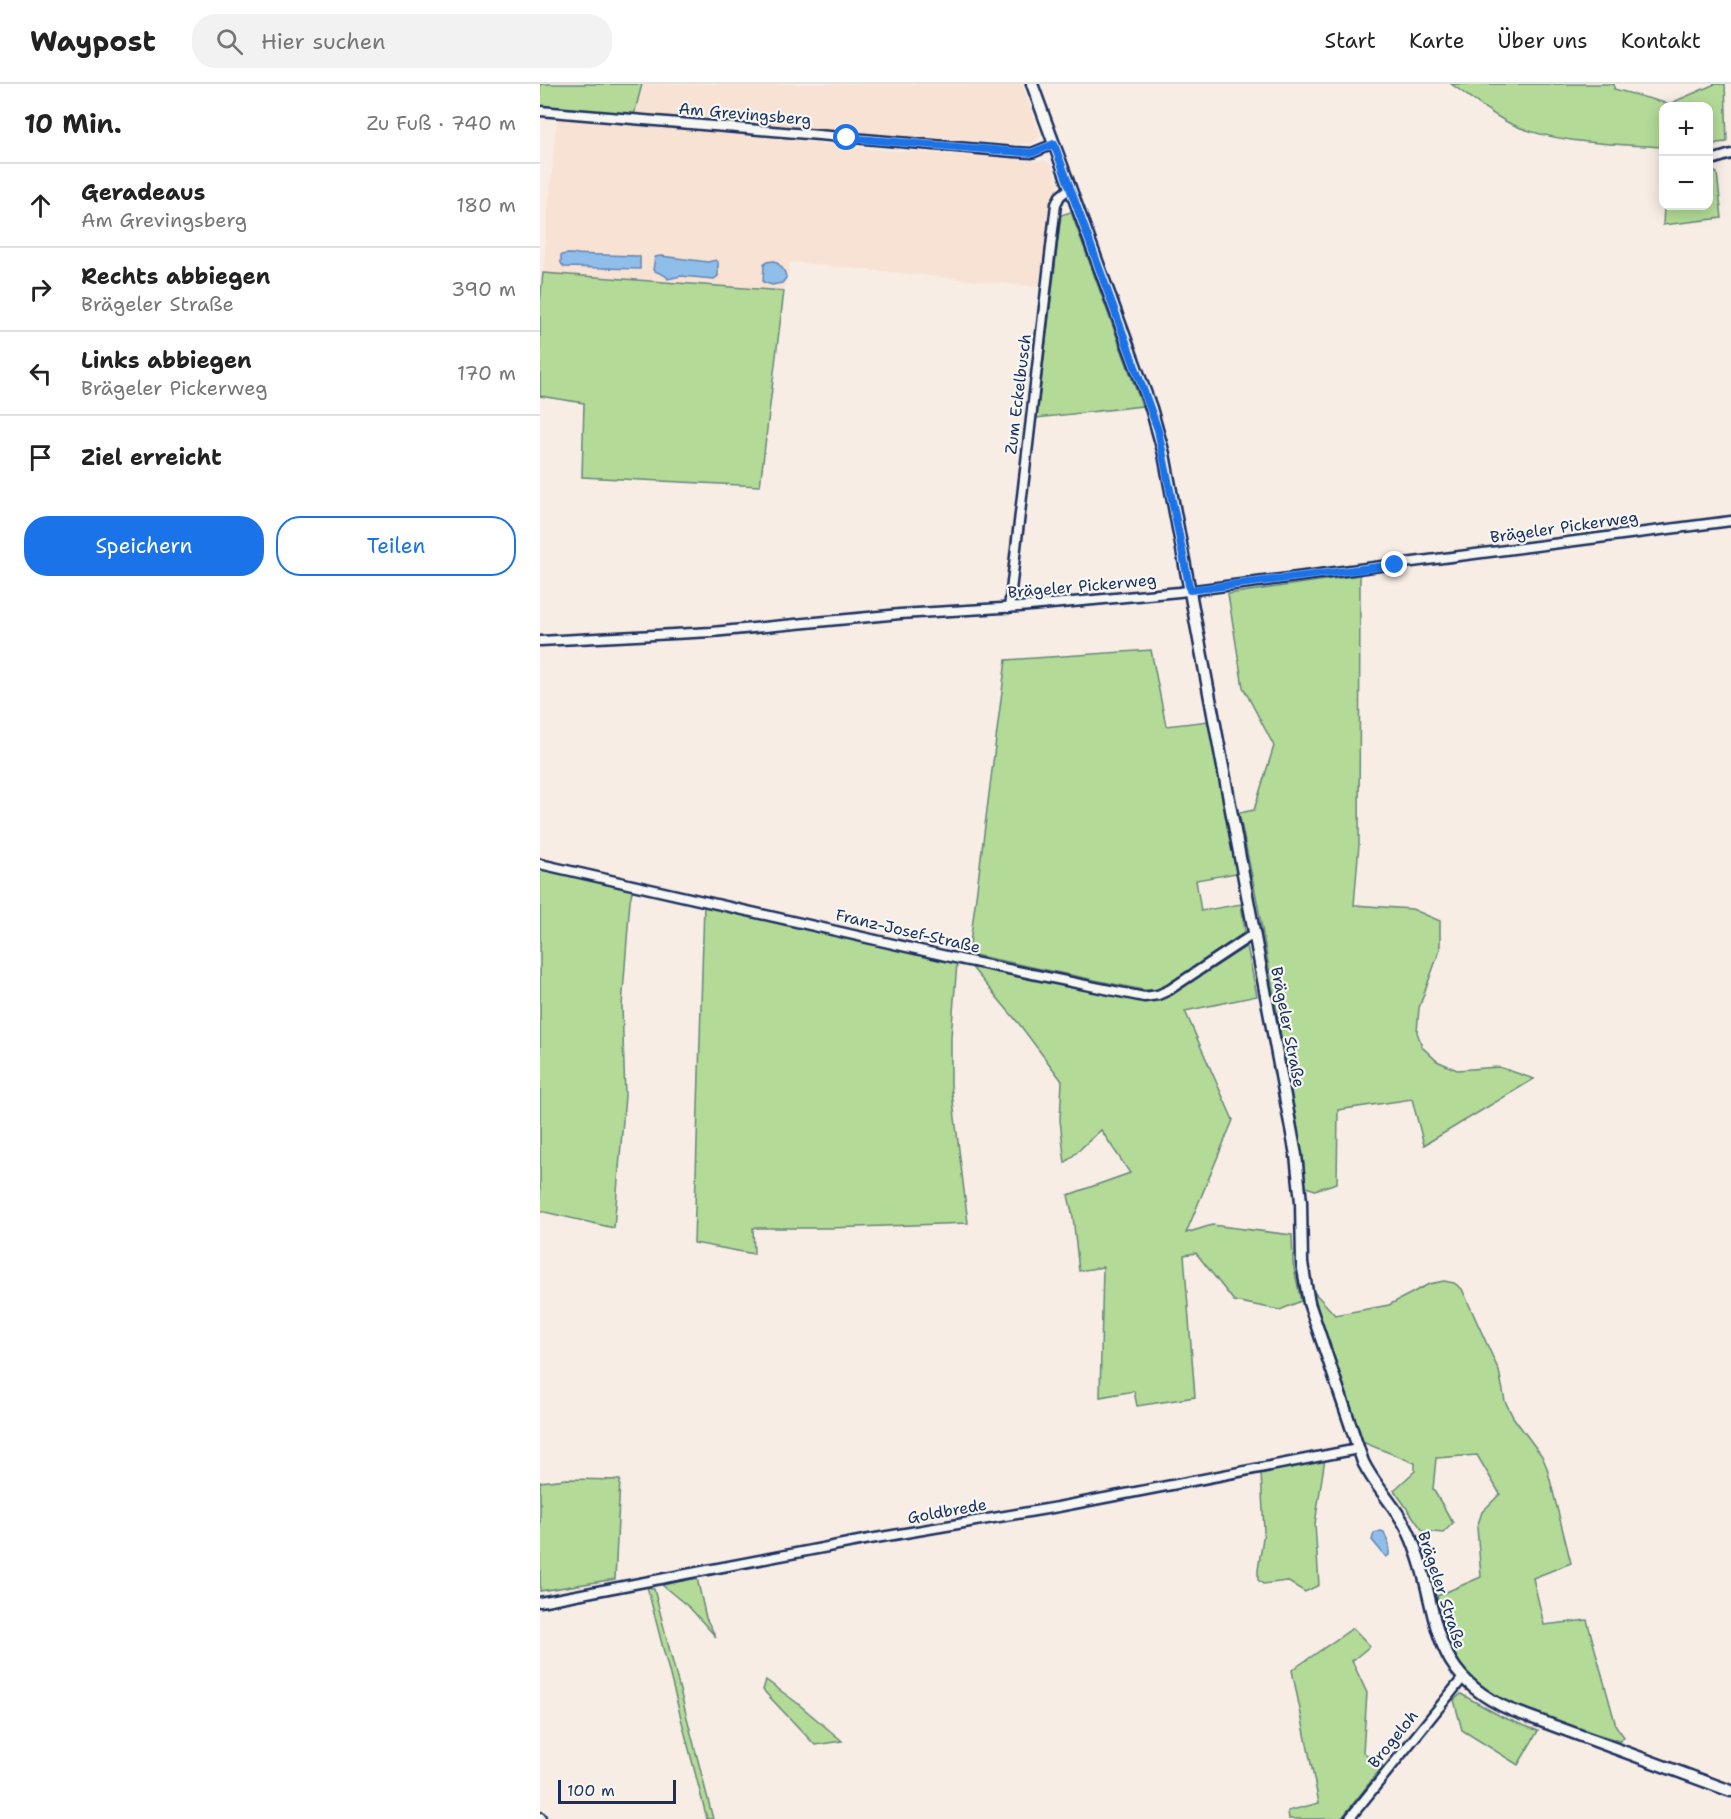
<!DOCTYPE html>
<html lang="de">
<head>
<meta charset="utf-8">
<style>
	body { margin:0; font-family:"Shantell Sans",sans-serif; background:#f2f2f2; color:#222 }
	.controls { position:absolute; right:18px; top:18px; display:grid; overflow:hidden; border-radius:12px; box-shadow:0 3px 15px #0003 }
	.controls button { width:54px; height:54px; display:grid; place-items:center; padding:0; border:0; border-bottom:2px solid #e0e0e0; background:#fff; color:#222; font:30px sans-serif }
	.scale { position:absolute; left:18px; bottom:15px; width:118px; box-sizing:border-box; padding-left:6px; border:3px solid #1b2f5e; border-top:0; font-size:16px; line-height:21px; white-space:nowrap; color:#1b2f5e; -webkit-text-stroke:4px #f6f6f2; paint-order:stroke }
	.stop { position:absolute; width:18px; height:18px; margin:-14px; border:4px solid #1a73e8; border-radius:50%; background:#fff }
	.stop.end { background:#1a73e8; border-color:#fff; box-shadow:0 2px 6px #0008 }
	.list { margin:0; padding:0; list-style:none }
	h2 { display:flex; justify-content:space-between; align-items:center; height:78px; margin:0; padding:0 24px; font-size:26px }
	h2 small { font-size:20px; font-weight:400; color:#767676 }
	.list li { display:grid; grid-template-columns:39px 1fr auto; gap:18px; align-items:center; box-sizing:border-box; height:84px; padding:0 24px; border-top:2px solid #e0e0e0 }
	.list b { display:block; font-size:22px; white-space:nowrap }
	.list p { margin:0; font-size:20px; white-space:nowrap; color:#767676 }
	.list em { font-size:20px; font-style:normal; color:#767676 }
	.actions { display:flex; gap:12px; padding:18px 24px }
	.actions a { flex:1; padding:14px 0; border:2px solid #1a73e8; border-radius:24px; text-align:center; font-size:21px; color:#1a73e8 }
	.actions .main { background:#1a73e8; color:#fff }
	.icon { flex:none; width:33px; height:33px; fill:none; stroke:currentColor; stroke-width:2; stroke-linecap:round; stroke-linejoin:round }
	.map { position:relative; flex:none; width:1191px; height:1735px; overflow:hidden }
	header { display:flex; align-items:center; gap:36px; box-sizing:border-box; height:84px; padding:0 30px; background:#fff; border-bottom:2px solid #e0e0e0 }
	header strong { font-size:28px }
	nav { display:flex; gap:33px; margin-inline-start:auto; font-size:21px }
	.search { width:420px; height:54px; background:#f2f2f2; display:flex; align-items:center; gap:15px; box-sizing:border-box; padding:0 21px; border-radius:24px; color:#767676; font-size:22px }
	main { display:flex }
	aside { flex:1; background:#fff }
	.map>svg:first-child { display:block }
</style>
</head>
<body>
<header>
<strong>Waypost</strong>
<div class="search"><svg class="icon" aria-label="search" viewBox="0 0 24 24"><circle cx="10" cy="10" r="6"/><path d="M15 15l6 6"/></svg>Hier suchen</div>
<nav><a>Start</a><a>Karte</a><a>Über uns</a><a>Kontakt</a></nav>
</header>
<main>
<aside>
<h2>10 Min.<small>Zu Fuß · 740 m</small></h2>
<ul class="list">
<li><svg class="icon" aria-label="ahead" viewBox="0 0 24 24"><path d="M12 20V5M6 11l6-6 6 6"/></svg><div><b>Geradeaus</b><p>Am Grevingsberg</p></div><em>180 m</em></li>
<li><svg class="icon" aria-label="right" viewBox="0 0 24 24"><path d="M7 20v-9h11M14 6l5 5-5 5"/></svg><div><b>Rechts abbiegen</b><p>Brägeler Straße</p></div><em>390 m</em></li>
<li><svg class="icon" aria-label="left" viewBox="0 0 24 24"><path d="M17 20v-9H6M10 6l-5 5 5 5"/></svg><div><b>Links abbiegen</b><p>Brägeler Pickerweg</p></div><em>170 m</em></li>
<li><svg class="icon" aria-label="arrive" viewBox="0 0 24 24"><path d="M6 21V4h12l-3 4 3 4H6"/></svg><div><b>Ziel erreicht</b></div></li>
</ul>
<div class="actions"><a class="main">Speichern</a><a>Teilen</a></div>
</aside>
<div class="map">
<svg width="1191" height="1735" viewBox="0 0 1191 1735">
	<rect width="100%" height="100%" fill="#f7ede4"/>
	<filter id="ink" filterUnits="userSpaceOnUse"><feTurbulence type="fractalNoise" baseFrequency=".0167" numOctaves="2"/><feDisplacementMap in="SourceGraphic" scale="12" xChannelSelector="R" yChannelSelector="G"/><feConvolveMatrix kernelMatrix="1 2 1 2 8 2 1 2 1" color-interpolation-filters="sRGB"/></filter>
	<g filter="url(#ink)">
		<g fill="#f8e2d3">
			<polygon points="102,0 482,0 501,53 492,59 476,60 94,31"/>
			<polygon points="17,32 344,66 506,77 512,82 519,103 512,113 509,123 500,203 250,178 244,207 3,189"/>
		</g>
		<g fill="#b3db97" stroke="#67857a" stroke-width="1.5">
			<polygon points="0,0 102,0 94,31 0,22"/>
			<path d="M911,0H1074V5L1129,20L1175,0H1185L1187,58L1177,59L1169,67L1168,22H1124L1123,63C1075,60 1013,60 969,39C949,29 930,13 911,0Z"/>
			<polygon points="1169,85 1177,89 1182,134 1123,141 1124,122 1168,122"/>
			<polygon points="531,128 602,322 497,334 521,131"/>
			<polygon points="3,189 244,207 220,402 42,393 44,319 0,312 0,219"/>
			<polygon points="820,491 819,760 814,821 872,825 900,837 900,865 879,924 877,948 882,963 897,977 917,986 959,983 994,995 884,1061 872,1015 798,1026 797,1099 775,1106 766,1103 763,1074 717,817 699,729 714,726 734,662 703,603 688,510"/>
			<polygon points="611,566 626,642 669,637 697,789 656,796 661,827 701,820 705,848 626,902 616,906 603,906 434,871 430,860 466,576"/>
			<polygon points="0,774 94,799 90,816 82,922 85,1012 74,1144 0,1127"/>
			<polygon points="164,820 417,879 411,953 411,1001 428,1139 289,1144 213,1144 214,1170 154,1159"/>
			<path d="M707,862L717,912L645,927L693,1036L646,1149L672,1141L752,1151L753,1179L761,1217L740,1226L694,1217L656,1169L644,1171L655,1313L597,1322L594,1307L560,1313L563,1183L539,1187L533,1133L528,1111L590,1089L561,1046L525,1079L520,1036L522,997L480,941L429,880L598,917C639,911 673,883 707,862Z"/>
			<path d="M904,1197L914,1199L922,1205L959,1287L965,1317L973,1333L1002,1372L1007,1384L1031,1479L993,1494L1004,1541L1047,1536L1076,1642L1084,1653L1080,1657C1034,1642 947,1623 921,1581C908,1560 903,1536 897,1512L941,1493L937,1443L942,1428L960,1410L937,1371L896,1374L893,1405L913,1439L903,1449L883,1447L854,1406L875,1387V1379L822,1358L779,1230L774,1208L795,1231L849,1221L889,1200Z"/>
			<polygon points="785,1374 775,1440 779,1501 765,1508 747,1497 723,1500 718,1496 718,1486 724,1447 721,1388"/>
			<polygon points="26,1395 80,1396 75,1495 0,1507 0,1398"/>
			<polygon points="157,1494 166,1534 176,1553 150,1524 122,1501"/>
			<polygon points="107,1502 114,1505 173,1735 167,1735"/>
			<polygon points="813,1544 830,1562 812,1577 827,1609 823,1668 843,1682 801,1735 749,1735 748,1727 779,1719 752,1586"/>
			<polygon points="226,1596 256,1618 302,1657 275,1661 223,1606"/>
			<polygon points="921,1610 962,1633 998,1647 978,1681 922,1646 914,1616"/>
		</g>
		<g fill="#90beea" stroke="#6185b2" stroke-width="1.5">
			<polygon points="28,170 98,172 100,173 100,185 24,183 21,179 21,171"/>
			<polygon points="121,172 168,178 176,176 178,178 178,192 174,195 141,192 128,195 126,192 113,186 115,173"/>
			<path d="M234,177C240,180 246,188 246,194L242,199L232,201L223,198L224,181L226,178Z"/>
			<polygon points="841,1447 844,1448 849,1461 849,1471 846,1473 832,1456 834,1449"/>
		</g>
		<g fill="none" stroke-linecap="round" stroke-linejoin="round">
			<defs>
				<g id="minor">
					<polyline points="0,27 474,68 492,69 514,60"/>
					<polyline points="1175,75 1191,70"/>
					<polyline points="469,524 516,120 520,112 530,104"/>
					<polyline points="0,557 172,548 360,530 479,523 639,508 1191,437"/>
					<polyline points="0,780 424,876 604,913 618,911 629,906 715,849"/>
					<polyline points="0,1518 324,1456 518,1423 818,1365"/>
					<polyline points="809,1735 922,1595"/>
				</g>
				<g id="tertiary">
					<path d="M492,0L611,324L624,370L756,1071L761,1118L762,1179L769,1219L823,1378C835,1403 856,1422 868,1447C903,1522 880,1586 971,1626L1191,1707"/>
					<polyline points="0,1734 0,1735"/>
				</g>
			</defs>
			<use href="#minor" stroke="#1b2f5e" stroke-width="13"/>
			<use href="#tertiary" stroke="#1b2f5e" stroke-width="15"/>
			<use href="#minor" stroke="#f6f6f2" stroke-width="8"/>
			<use href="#tertiary" stroke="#f6f6f2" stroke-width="10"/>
		</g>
	</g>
	<g fill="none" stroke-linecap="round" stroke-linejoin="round" filter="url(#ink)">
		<polyline stroke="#1a73e8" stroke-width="8" points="307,54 492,69 514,60 618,346 650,506 855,481"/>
	</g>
	<g text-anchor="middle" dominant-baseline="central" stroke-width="4.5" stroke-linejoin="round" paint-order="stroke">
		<g font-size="16" fill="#1b2f5e" stroke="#f6f6f2">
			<text transform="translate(205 30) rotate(5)">Am Grevingsberg</text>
			<text transform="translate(478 310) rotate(-83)">Zum Eckelbusch</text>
			<text transform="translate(1024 443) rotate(-8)">Brägeler Pickerweg</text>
			<text transform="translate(542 502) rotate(-5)">Brägeler Pickerweg</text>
			<text transform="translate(368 847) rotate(13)">Franz-Josef-Straße</text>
			<text transform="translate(748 943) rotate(79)">Brägeler Straße</text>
			<text transform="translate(407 1427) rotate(-10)">Goldbrede</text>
			<text transform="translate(902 1506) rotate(72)">Brägeler Straße</text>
			<text transform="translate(853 1655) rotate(-51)">Brogeloh</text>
		</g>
	</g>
</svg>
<div class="controls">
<button>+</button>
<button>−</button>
</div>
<div class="scale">100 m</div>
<div class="stop" style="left:307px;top:54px"></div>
<div class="stop end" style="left:855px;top:481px"></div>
</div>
</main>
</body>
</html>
